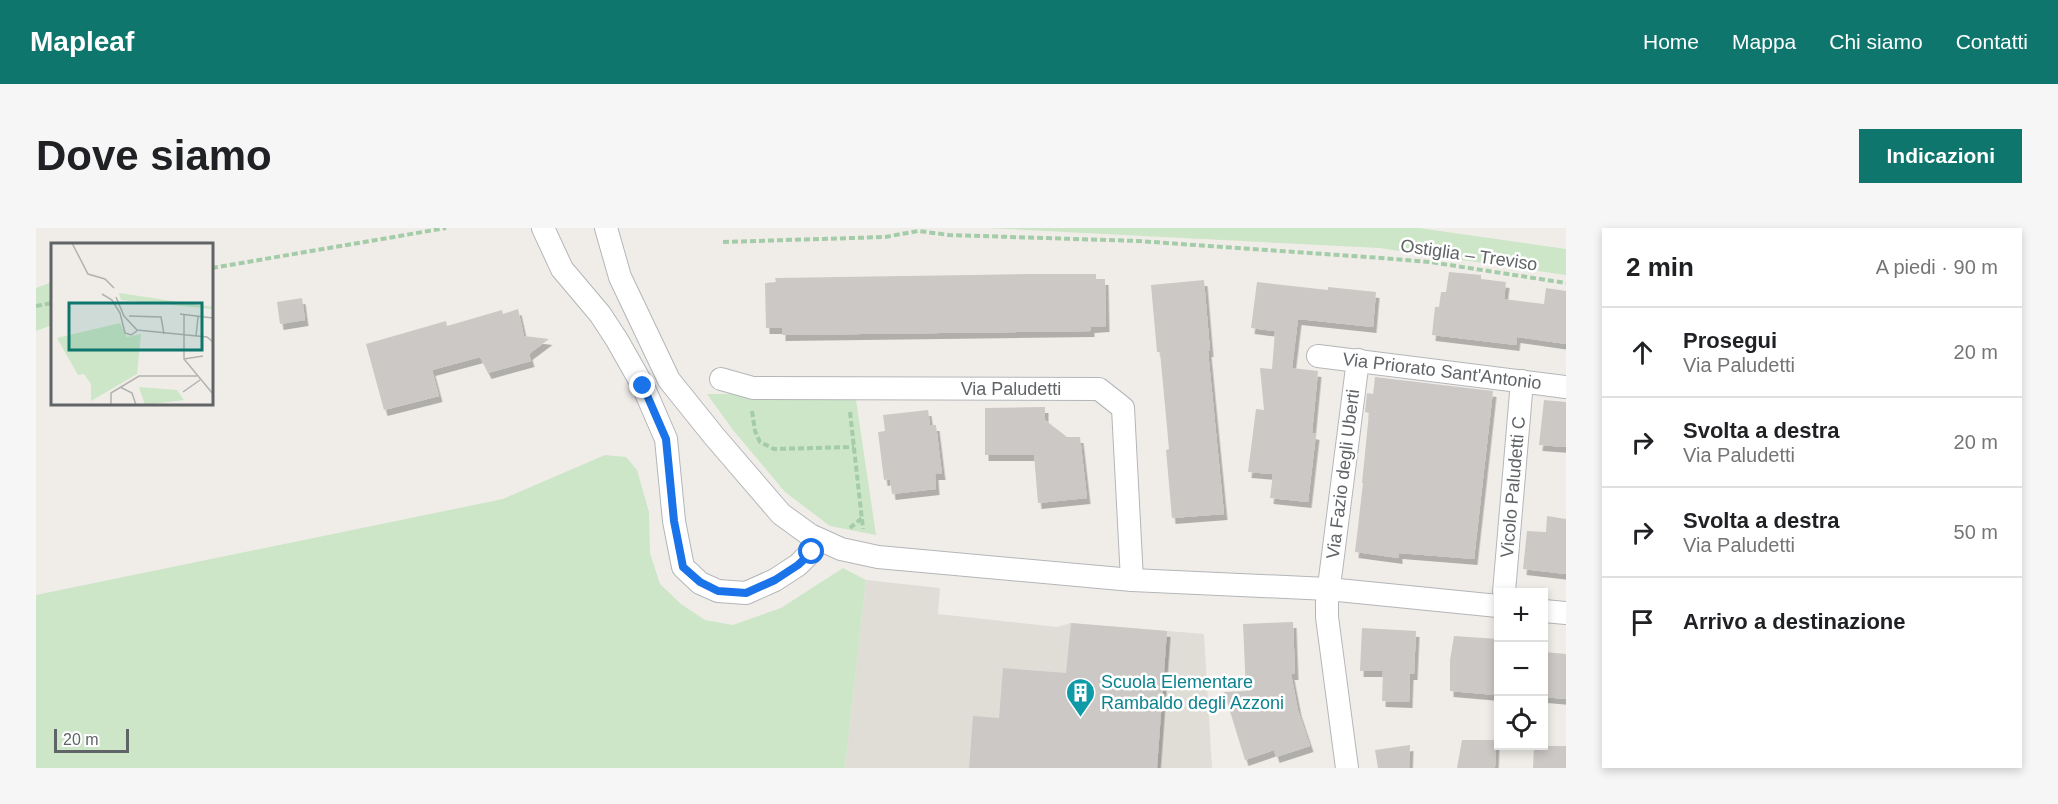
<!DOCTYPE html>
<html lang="it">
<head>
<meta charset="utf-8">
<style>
	body { margin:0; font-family:Arial,sans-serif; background:#f6f6f6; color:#202124 }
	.controls { position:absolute; right:18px; bottom:18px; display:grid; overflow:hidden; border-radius:0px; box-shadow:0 3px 9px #0003 }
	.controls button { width:54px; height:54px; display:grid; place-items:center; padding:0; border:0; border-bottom:2px solid #e0e0e0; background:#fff; color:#202124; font:30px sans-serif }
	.scale { position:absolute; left:18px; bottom:15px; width:75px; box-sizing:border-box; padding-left:6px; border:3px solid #606467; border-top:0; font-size:16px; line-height:21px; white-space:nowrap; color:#606467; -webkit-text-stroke:4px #fff; paint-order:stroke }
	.stop { position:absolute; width:18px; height:18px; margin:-14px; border:4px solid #1a73e8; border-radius:50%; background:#fff }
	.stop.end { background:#1a73e8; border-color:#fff; box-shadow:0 2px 6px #0008 }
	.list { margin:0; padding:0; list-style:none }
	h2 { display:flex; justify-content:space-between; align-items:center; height:78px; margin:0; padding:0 24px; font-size:26px }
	h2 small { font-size:20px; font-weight:400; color:#757577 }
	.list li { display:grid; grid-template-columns:39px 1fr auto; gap:18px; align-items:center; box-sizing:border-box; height:90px; padding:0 24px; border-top:2px solid #e0e0e0 }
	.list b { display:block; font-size:22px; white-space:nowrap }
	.list p { margin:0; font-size:20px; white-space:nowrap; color:#757577 }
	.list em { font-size:20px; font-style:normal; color:#757577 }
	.icon { flex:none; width:33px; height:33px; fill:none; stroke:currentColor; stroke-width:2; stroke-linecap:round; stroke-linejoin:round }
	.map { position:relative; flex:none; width:1530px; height:540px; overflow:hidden; border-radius:0px }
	header { display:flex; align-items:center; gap:36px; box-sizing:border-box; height:84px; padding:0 30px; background:#0f766e; color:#fff }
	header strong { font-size:28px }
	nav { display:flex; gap:33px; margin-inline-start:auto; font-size:21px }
	.intro { display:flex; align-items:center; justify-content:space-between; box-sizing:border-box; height:144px; padding:0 36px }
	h1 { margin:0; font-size:42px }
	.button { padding:15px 27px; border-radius:0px; background:#0f766e; color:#fff; font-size:21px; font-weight:700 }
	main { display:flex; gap:36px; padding:0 36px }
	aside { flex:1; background:#fff; border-radius:0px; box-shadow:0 3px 9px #0003 }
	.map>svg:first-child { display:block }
</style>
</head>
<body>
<header>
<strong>Mapleaf</strong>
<nav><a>Home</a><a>Mappa</a><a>Chi siamo</a><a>Contatti</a></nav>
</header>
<div class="intro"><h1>Dove siamo</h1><a class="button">Indicazioni</a></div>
<main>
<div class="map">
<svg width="1530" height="540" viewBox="0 0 1530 540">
	<defs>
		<filter id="shadow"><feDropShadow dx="3.5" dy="6" stdDeviation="0" flood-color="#0004"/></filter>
	</defs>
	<rect width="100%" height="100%" fill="#f0ede9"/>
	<polygon fill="#e0ddd7" points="830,352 904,360 902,386 1021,399 1035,395 1168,406 1176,540 809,540"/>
	<g fill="#cce6c7">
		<polygon points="951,0 1383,0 1530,21 1530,47 1343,20"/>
		<polygon points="16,54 16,97 0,103 0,60"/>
		<polygon points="819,165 840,307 794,298 749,264 697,202 671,166"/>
		<polygon points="569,227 590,229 601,242 613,284 614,325 624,356 645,376 669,392 697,397 745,380 807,340 830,352 809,540 0,540 0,367 467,271"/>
	</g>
	<g fill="#ccc8c5" filter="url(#shadow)">
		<polygon points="1413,44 1445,47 1445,51 1470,54 1468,71 1508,76 1510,60 1530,63 1530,116 1481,109 1480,117 1396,107 1399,79 1403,79 1405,64 1410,64"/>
		<polygon points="992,46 1060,46 1060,51 1069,51 1070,98 1055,99 1055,103 746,107 746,100 730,100 729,55 740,54 739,50"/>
		<polygon points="1168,52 1174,123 1172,123 1188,286 1136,290 1130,222 1133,221 1124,124 1121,124 1115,57"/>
		<polygon points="1221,54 1292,62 1292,59 1340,64 1337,99 1262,91 1256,140 1282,143 1276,205 1280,206 1272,274 1234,270 1237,246 1212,244 1220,181 1228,182 1224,140 1236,141 1239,103 1215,100"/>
		<polygon points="266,70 269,92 244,96 241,74"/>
		<polygon points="482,81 488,108 513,111 493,126 495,133 452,145 444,129 396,142 403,168 348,182 330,116 410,93 411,98 466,82 467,86"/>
		<polygon points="1339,149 1457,163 1438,331 1363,325 1363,330 1319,324 1327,255 1326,255 1333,185 1329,184 1331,165 1337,166"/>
		<polygon points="1508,172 1530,174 1530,219 1503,217"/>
		<polygon points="1009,179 1009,192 1031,209 1044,209 1051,270 1002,275 998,227 949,227 949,180"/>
		<polygon points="892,182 894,197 900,197 906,246 899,246 900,261 856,266 854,251 848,252 842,204 849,203 847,187"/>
		<polygon points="1511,288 1530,291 1530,346 1487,341 1491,303 1510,304"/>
		<polygon points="1257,394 1259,446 1255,446 1262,482 1274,518 1240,529 1238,522 1209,532 1188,464 1210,463 1207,396"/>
		<polygon points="1035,395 1131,403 1121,540 933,540 937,488 963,490 967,440 1030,445"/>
		<polygon points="1326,400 1380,403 1378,446 1374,446 1373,474 1346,473 1347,443 1324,443"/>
		<polygon points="1418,408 1462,411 1462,450 1460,467 1414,463 1414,432"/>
		<polygon points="1508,424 1530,426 1530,471 1508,469"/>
		<polygon points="1426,512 1460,512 1459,540 1421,540"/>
		<polygon points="1374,517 1373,540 1342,540 1339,522"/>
		<polygon points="1498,518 1530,518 1530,540 1497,540"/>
	</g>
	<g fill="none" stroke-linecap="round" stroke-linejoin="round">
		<defs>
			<g id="minor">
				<polyline points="507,0 526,41 564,86 581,112 607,158 630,211 638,293 647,339 664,355 682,363 710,365 739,352 762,337 775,324 783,312"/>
				<polyline points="570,0 584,49 633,152 678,208 745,286 774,307 805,321 842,329 1096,352 1292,361 1462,378"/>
				<polyline points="1282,128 1530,159"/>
				<polyline points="685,151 717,160 1063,161 1087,180 1096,352"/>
				<polyline points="1468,364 1486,153"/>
				<polyline points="1508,383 1530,385"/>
				<polyline points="1311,540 1291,389 1291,374 1322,132"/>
			</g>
		</defs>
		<use href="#minor" stroke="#b3b6b9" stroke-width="24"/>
		<g stroke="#a4cca8" stroke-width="4" stroke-dasharray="6 3" stroke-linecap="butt">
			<polyline points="687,14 849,9 882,3 913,7 1102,13 1345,30 1394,34 1530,55"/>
			<polyline points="176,40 410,0"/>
			<polyline points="0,78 16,75"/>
			<polyline points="716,183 719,203 724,214 738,221 818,219"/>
			<polyline points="814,184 827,301"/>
			<polyline points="814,300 826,290"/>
		</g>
		<use href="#minor" stroke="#fff" stroke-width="22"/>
	</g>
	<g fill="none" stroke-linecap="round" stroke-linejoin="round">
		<polyline stroke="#1a73e8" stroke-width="8" points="607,158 630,211 638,293 647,339 664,354 682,363 710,365 739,352 762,337 776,324"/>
	</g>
	<defs>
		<symbol id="building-pin" viewBox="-11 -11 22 30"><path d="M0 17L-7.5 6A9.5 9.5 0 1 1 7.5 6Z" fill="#0f9aa8" stroke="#fff"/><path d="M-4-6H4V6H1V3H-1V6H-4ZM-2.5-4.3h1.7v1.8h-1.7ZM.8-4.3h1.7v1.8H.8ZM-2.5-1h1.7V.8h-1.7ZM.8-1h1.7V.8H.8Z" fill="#fff"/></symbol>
	</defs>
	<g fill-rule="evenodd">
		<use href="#building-pin" x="1028" y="448" width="33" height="45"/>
	</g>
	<g text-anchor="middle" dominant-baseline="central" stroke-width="5" stroke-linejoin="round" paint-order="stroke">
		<g font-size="18" fill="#606467" stroke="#fff">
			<text transform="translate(1433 27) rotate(8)">Ostiglia – Treviso</text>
			<text transform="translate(1406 143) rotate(7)">Via Priorato Sant'Antonio</text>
			<text x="975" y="161">Via Paludetti</text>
			<text transform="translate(1307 246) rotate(-83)">Via Fazio degli Uberti</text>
			<text transform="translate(1477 259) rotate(-85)">Vicolo Paludetti C</text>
		</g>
		<g font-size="18" fill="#0d838f" stroke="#fff" text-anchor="start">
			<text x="1065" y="454">Scuola Elementare<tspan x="1065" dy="21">Rambaldo degli Azzoni</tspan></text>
		</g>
	</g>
	<g transform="translate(15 15)">
		<rect width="162" height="162" fill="#f0ede9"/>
		<path d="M68,50L162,64V66L70,57ZM69,80L76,94L90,91L86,131L40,158V141L33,131L27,132L6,95ZM88,144L126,147L133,157L94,162Z" fill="#cce6c7"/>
		<path fill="none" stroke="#b2b2b1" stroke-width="1.5" d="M21,0L37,31L54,36L63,45M51,51L61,57L69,70L74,90L80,92L86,88M65,54L73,73L86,87L156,94L162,99M129,71L162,75M133,72V116L162,151M78,73L110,74L113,91M145,93L147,74M133,116L152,113M69,144L81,150L85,162M132,149L149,137M60,162V150L88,133H146"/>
		<path fill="#0f766e" fill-opacity="0.15" stroke="#0f766e" stroke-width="3" d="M18,60H151V107H18Z"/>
		<rect width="162" height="162" fill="none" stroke="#606467" stroke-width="3"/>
	</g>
</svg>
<div class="controls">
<button>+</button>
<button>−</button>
<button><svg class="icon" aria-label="locate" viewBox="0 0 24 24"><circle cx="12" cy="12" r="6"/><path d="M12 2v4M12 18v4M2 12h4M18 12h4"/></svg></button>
</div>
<div class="scale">20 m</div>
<div class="stop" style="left:776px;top:324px"></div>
<div class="stop end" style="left:607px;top:158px"></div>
</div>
<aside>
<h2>2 min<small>A piedi · 90 m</small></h2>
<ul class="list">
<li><svg class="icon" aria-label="ahead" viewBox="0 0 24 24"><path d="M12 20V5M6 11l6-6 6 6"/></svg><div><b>Prosegui</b><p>Via Paludetti</p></div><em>20 m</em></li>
<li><svg class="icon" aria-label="right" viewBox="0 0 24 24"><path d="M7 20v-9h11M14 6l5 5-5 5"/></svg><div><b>Svolta a destra</b><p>Via Paludetti</p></div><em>20 m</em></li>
<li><svg class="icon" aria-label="right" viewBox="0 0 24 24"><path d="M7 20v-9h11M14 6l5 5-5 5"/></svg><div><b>Svolta a destra</b><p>Via Paludetti</p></div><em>50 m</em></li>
<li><svg class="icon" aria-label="arrive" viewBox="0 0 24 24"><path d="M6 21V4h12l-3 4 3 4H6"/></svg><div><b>Arrivo a destinazione</b></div></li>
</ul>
</aside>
</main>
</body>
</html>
